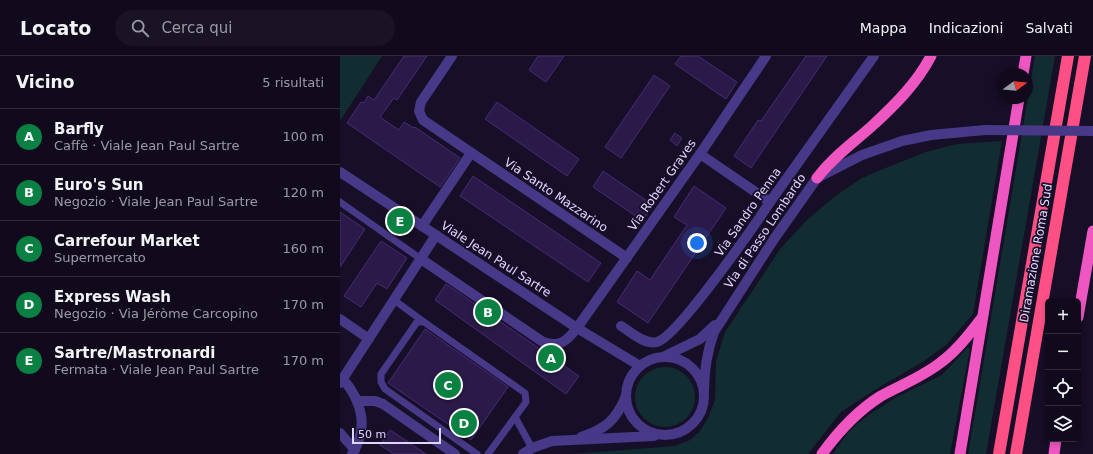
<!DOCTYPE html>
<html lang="it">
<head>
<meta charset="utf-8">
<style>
	body { margin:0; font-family:"DejaVu Sans",sans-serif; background:#1a1326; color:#f1f3f6 }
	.controls { position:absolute; right:12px; bottom:12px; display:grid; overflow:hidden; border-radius:6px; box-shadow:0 2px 6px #0003 }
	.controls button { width:36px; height:36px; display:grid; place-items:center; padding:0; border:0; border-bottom:1px solid #302b3b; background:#110a1d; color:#f1f3f6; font:20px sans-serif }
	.compass { position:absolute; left:657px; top:12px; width:36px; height:36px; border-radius:50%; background:#110a1d; box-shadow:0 2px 6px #0003; rotate:74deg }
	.scale { position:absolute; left:12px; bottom:10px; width:89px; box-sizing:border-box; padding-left:4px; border:2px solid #e0d5ff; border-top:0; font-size:11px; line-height:14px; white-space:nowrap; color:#e0d5ff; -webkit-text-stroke:3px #170e27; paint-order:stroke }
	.you { position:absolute; left:357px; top:187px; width:14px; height:14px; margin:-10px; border:3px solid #fff; border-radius:50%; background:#1a73e8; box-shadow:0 0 0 6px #1a73e833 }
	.badge { display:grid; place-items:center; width:26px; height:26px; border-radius:50%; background:#0b8043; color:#fff; font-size:13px; font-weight:700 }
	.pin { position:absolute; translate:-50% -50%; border:2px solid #fff; box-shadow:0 1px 4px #0006 }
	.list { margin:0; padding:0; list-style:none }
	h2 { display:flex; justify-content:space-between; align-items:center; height:52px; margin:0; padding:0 16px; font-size:17px }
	h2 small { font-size:13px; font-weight:400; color:#9c9aa4 }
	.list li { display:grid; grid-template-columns:26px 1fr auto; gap:12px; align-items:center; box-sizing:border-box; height:56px; padding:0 16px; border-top:1px solid #302b3b }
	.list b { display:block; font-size:15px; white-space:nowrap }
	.list p { margin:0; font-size:13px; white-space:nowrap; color:#9c9aa4 }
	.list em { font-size:13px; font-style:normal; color:#9c9aa4 }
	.icon { flex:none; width:22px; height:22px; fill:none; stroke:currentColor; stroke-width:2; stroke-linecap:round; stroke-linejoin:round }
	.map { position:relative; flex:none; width:753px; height:398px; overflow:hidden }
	header { display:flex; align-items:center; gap:24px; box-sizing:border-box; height:56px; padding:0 20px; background:#110a1d; border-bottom:1px solid #302b3b }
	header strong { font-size:19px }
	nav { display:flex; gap:22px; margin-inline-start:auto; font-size:14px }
	.search { width:280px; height:36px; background:#1a1326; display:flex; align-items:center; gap:10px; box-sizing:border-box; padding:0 14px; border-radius:22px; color:#9c9aa4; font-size:15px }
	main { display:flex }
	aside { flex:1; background:#110a1d }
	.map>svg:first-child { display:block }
</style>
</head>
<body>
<header>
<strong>Locato</strong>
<div class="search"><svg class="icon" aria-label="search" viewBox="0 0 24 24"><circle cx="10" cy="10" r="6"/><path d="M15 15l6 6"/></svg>Cerca qui</div>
<nav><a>Mappa</a><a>Indicazioni</a><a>Salvati</a></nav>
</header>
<main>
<aside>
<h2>Vicino<small>5 risultati</small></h2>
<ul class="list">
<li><span class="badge">A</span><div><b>Barfly</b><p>Caffè · Viale Jean Paul Sartre</p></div><em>100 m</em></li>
<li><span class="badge">B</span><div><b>Euro's Sun</b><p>Negozio · Viale Jean Paul Sartre</p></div><em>120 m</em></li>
<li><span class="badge">C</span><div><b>Carrefour Market</b><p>Supermercato</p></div><em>160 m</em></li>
<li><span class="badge">D</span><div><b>Express Wash</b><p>Negozio · Via Jéròme Carcopino</p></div><em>170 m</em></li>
<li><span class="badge">E</span><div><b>Sartre/Mastronardi</b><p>Fermata · Viale Jean Paul Sartre</p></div><em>170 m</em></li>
</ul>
</aside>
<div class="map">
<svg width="753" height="398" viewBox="0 0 753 398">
	<rect width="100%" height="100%" fill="#170e27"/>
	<g fill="#112d31">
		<polygon points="0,0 42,0 0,65"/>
		<polygon points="695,0 715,0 646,398 628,398"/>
		<polygon points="662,85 633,258 606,289 584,305 533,335 501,356 468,398 232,398 335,390 350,384 360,375 368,362 375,344 376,305 385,276 440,193 466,165 494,141 522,122 543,113 586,96 617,88"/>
		<polygon points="628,291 630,293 610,398 493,398 509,375 527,360 555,342 602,319"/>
		<circle cx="325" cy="341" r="30"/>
	</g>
	<g fill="#2b1a49" stroke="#462b75">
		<polygon points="64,0 87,0 57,44 54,42 40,61 59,74 64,66 74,72 75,71 120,102 100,131 7,67 21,46 24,47 28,40 34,44"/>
		<polygon points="198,0 224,0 206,26 189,14"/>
		<polygon points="341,0 358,0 397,26 386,43 335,8"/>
		<polygon points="466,0 487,0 411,112 394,100 418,64 421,65"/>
		<polygon points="314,19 330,30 281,102 265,91"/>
		<polygon points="157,46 239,103 227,120 145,63"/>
		<polygon points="335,77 342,82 337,90 330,84"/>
		<polygon points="263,115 313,149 303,165 253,131"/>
		<polygon points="133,120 261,207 248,226 120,140"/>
		<polygon points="354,130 386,152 308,267 277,246 297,215 310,224 347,169 334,161"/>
		<polygon points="0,156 25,173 0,211"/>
		<polygon points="41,185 67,202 47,233 37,227 21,251 4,240"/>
		<polygon points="106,228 239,320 226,338 95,244"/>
		<polygon points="85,273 168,331 131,384 48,327"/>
		<polygon points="50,374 86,398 54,398 40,389"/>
	</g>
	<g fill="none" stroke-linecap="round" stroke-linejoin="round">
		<g stroke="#483888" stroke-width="7">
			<polyline points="0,146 81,203"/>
			<polyline points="54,244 84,266"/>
			<polyline points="175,361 192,392"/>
			<polyline points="137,398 45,333 41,326 41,318 77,266 84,266 185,337 186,346 148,398"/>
		</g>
		<g stroke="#483888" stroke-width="10">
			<polyline points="112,0 81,46 79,55 83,64 287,202"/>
			<polyline points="360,98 426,0"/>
			<path d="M0,116L237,272C227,285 219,292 203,286L81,203"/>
			<polyline points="82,170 131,97"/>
			<polyline points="0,263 29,283"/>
			<path d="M281,270C291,276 305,289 317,286C337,281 415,169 430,146"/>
			<path d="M3,323C22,345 29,372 12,398"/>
			<polyline points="0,327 96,179"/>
			<polyline points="17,345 35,345 43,348 115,398"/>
			<polyline points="0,377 15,394"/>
		</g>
		<g stroke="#483888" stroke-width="10">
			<polyline points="325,300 360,283 375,269"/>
			<circle cx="325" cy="340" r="39"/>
			<polyline points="300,310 237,272 360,98 430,146 534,0"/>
			<path d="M364,335C364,314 367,296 374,276L434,183L477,122L522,99L562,85L591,79L645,74"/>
			<path d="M241,381C266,373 276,364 286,340"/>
			<polyline points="183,398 192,392 212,385 314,380"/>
		</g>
		<g stroke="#ee56c2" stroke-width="11">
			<polyline points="683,18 686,0"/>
			<path d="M477,122C493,101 513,87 532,70C555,49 577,27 591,0"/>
			<polyline points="738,261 753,175"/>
			<path d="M482,398C498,376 517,355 541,340C561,329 582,321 600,307C617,295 629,278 642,262"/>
			<polyline points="620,398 679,42"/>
			<polyline points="714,398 716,383"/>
		</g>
		<g stroke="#ff5086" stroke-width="12">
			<polyline points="659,398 728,0"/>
			<polyline points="676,398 745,0"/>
		</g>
		<polyline stroke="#483888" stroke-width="10" points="645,74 753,75"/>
	</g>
	<g text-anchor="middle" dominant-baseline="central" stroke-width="3.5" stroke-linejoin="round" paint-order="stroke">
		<g font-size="12" fill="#e0d5ff" stroke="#170e27">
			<text transform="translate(322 129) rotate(-55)">Via Robert Graves</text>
			<text transform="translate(216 139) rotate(34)">Via Santo Mazzarino</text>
			<text transform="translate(408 156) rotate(-55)">Via Sandro Penna</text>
			<text transform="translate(425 175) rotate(-56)">Via di Passo Lombardo</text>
			<text transform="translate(696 197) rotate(-80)">Diramazione Roma Sud</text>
			<text transform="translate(156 203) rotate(33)">Viale Jean Paul Sartre</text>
		</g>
	</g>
</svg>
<div class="controls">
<button>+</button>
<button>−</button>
<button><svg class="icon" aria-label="locate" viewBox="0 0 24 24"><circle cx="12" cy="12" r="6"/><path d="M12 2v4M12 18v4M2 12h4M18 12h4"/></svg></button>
<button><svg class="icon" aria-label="layers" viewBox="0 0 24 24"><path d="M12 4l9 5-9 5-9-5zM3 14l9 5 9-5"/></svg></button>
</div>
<svg class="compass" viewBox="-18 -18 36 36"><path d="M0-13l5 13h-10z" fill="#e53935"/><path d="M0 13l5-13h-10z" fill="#9c9aa4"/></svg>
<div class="scale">50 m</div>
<div class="you"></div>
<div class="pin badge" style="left:211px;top:302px">A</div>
<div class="pin badge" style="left:148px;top:256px">B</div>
<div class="pin badge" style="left:108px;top:329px">C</div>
<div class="pin badge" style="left:124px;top:367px">D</div>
<div class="pin badge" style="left:60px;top:165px">E</div>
</div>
</main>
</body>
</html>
